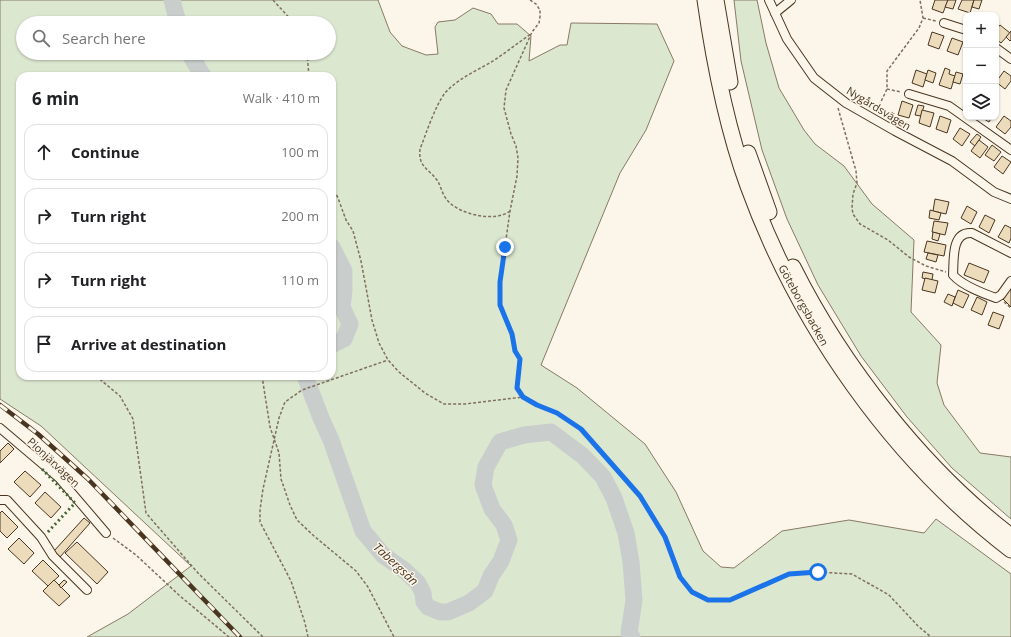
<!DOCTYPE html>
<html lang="en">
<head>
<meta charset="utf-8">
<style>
	body { margin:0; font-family:"Open Sans",sans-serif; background:#f6f6f6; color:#202124 }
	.controls { position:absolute; right:12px; top:12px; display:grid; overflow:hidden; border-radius:8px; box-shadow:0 1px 3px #0004 }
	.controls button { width:36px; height:36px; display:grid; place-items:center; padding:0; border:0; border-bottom:1px solid #e0e0e0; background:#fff; color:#202124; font:20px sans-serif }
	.stop { position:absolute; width:12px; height:12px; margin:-9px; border:3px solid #1a73e8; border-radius:50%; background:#fff }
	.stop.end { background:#1a73e8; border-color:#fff; box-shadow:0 1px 4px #0008 }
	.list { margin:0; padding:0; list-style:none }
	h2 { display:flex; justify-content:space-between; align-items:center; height:52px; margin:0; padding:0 16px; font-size:17px }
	h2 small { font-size:13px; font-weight:400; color:#757577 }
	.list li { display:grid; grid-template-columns:26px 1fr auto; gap:12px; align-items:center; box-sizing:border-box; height:56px; margin:0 8px 8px; padding:0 8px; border:1px solid #e0e0e0; border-radius:12px }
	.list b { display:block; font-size:15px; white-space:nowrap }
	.list em { font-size:13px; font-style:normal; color:#757577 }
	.icon { flex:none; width:22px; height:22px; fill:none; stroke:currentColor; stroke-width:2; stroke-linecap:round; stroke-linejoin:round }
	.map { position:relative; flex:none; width:1011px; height:637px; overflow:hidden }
	.search { position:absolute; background:#fff; box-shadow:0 1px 3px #0004; left:16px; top:16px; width:320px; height:44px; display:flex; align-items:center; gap:10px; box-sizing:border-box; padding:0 14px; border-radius:22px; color:#757577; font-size:15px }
	.panel { position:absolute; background:#fff; box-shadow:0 1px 3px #0004; left:16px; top:72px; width:320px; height:308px; border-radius:12px }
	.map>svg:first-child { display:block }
</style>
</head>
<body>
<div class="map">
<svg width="1011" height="637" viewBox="0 0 1011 637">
	<rect width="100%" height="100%" fill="#fbf6e9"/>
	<g fill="#dce7d0" stroke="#887966" fill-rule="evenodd">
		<path d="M0,0H378L390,32L402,46L426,55L438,54L435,27L438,22L455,20L473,8L491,14L498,24H517L531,36L529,61L560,45H567L571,23L657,24L674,61L646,130L620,173L541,365L577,388L645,444L676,492L703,551L721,567L734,568L782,531L849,520L924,533L936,519L1011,574V637H87L128,614L191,566L41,426L0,399ZM23,23H329V53H23ZM20,76H332V376H20Z"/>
		<polygon points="734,0 757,0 766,43 779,88 804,130 815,144 844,166 872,204 914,240 911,312 941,345 937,383 944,405 980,453 1011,457 1011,519 952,468 907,417 861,356 818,285 787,219 762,150 741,61"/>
	</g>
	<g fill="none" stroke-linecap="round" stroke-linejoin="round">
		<g stroke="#c9cecd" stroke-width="17">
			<polyline points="172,0 178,23"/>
			<polyline points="189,53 203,76"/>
			<polyline points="332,247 344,271 344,291 342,307 350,324 344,339 332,345"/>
			<polyline points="305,376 321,418 331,440 363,531 383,555 404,570 418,583 423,593 424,602 428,607 440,612 448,612 469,603 485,591 491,576 501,561 509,540 504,525 492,509 483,485 486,467 500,442 524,435 551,432 583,456 603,477 614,498 626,533 631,562 634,600 629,633 632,637"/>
		</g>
	</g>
	<g fill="#ecdcbc" stroke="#4a3520">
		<polygon points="935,0 948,0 943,13 932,9"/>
		<polygon points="948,0 956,0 953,9 945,7"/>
		<polygon points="962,0 974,0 970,13 958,9"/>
		<polygon points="974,0 982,0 979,9 972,7"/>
		<polygon points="1000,25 1010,33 1001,43 996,39 996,30"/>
		<polygon points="1011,31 1011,40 1010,41 1006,37"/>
		<polygon points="932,32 944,36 939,49 928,45"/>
		<polygon points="952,38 963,42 958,55 947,51"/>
		<polygon points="945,68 950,70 949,74 955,76 951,89 939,85"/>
		<polygon points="916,70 927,74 923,87 912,83"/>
		<polygon points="928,70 936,73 933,83 925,80"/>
		<polygon points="1004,71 1011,76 1011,81 1005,89 996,82"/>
		<polygon points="956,72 963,74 960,84 953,82"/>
		<polygon points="902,101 913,105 909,118 898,115"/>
		<polygon points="918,105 924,106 921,116 915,115"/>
		<polygon points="922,110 934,113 930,127 919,123"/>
		<polygon points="940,116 951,120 947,133 936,129"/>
		<polygon points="1004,116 1011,121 1011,127 1005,134 996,127"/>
		<polygon points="981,117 992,117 989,122"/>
		<polygon points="960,128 970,134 962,146 953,139"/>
		<polygon points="977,134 981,137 975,146 970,142"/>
		<polygon points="979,140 988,147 980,158 971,151"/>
		<polygon points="992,145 1001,152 994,161 985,155"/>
		<polygon points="1002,156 1011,162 1003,174 994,167"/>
		<polygon points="935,199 949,202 946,214 933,211"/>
		<polygon points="967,206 977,212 971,224 961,218"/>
		<polygon points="930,210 941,213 939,220 929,218"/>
		<polygon points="985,215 995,220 989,233 979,227"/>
		<polygon points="934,221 948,223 945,235 932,232"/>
		<polygon points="1005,225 1011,228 1011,238 1009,243 998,237"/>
		<polygon points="933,232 940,234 938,241 932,239"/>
		<polygon points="927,241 946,245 944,256 924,252"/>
		<polygon points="928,253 938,255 936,262 926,259"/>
		<polygon points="969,263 989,271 984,283 964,275"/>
		<polygon points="923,272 933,274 932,280 922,278"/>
		<polygon points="925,278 938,281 935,293 922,290"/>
		<polygon points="1010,289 1011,291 1011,307 1002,298"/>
		<polygon points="958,290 969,295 963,308 953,303"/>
		<polygon points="948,294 955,297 952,306 944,302"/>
		<polygon points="977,297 987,302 982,315 971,310"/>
		<polygon points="993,312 1004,316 999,329 988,325"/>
		<polygon points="8,443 14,449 0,463 0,451"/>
		<polygon points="25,471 41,485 30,497 14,482"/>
		<polygon points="45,492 61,507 51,518 35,503"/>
		<polygon points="2,511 18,527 7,538 0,531 0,513"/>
		<polygon points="84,518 90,523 60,557 54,551"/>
		<polygon points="19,538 34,553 24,564 8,549"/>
		<polygon points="77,542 108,572 97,584 65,553"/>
		<polygon points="43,560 59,576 48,586 32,571"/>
		<polygon points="54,580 70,596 59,606 43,591"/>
		<polygon points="64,580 67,582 61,588 59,585"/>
	</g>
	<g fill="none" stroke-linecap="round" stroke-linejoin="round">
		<defs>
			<g id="street">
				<polyline points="769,0 787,39 814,78 846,103 895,131 952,161 994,192 1011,199"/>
				<polyline points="775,13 791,0"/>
				<polyline points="944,23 966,30"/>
				<polyline points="996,48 1011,59"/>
				<polyline points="909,94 949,106 1011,150"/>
				<path d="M1011,253L972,233C951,231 954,260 953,275C963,286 982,293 996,298L1001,295L1011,281"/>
				<polyline points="0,428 59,478 106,533"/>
				<polyline points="0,500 7,500 41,537 53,556 87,590"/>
			</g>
			<g id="highway">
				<path d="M705,0C714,63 726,126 748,186C799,326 892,459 1011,550"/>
				<polyline points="716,0 730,82"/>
				<polyline points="748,153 769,212"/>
				<path d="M793,267C842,365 923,469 1011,536"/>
			</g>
		</defs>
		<use href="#street" stroke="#4a3520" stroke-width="10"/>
		<use href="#highway" stroke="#4a3520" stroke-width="17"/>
		<g stroke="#7f6f5c" stroke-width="1.5" stroke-dasharray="3 2" stroke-linecap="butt">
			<polyline points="273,0 294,23"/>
			<polyline points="530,0 536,4 540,10 540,17 539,23 532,32 506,90 504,108 511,134 516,146 518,158 517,176 510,211 500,282 500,305 512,334 515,351 520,359 517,388 523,397 537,405 557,413 581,429 640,496 665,537 680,577 692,593 708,600 730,600 789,574 818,572 852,574 889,595 918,626 931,637"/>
			<polyline points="923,18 936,21"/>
			<polyline points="307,53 309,76"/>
			<polyline points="887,89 901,92"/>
			<polyline points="838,108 856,171 857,183 853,194 852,208 853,214 860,224 888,240 909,257 926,266 946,272"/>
			<polyline points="877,110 887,89 887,71 919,28 923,18 920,0"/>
			<polyline points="332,186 338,198 346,220 353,231 361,261 372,320 379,343 388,360 399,372 425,393 444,404 465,404 523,397"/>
			<path d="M510,211C495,223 458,214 447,200C442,194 441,186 437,180C428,168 418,167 420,149C426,134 435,106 445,93C458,78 479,70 496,59C508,51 519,42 531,34"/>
			<polyline points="1004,302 1008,305 1011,309"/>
			<polyline points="96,376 120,396 133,419 146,513 198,573 263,637"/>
			<polyline points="262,376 270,427 279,453 281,479 290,505 297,520 314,536 356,571 368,587 394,637"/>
			<polyline points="113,538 136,555 180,596 229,637"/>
			<polyline points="308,637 305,623 291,581 260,522 260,510 263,489 279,418 285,402 302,390 388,360"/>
		</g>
		<use href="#street" stroke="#fbf6e9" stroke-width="8"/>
		<use href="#highway" stroke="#fbf6e9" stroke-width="15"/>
		<defs>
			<polyline id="rail" points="0,405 38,434 88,479 240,637"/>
		</defs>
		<use href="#rail" stroke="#4a3520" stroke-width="4.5"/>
		<use href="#rail" stroke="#fbf6e9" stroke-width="3" stroke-dasharray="9" stroke-linecap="butt"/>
		<polyline stroke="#436837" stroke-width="3" stroke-dasharray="2 3" stroke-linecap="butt" points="42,469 75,503 46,534"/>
	</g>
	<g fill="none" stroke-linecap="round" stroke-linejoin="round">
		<polyline stroke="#1a73e8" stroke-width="5" points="505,247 500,282 500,305 512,334 515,351 520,359 517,388 523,397 537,405 557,413 581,429 640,496 665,537 680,577 692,592 708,600 730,600 789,574 818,572"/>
	</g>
	<g text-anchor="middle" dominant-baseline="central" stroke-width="3" stroke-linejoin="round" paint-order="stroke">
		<g font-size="11" fill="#4a3520" stroke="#fbf6e9">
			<text transform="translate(879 108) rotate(31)">Nygårdsvägen</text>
			<text transform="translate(804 305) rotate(61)">Göteborgsbacken</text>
			<text transform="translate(54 462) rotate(43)">Pionjärvägen</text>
		</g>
		<g font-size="12" font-style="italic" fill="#4a3520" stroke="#fbf6e9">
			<text transform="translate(396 564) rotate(43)">Tabergsån</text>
		</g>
	</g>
</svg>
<div class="controls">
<button>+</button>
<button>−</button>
<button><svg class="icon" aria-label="layers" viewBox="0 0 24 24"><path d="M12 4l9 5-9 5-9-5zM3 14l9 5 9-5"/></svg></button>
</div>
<div class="stop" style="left:818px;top:572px"></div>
<div class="stop end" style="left:505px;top:247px"></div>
<div class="search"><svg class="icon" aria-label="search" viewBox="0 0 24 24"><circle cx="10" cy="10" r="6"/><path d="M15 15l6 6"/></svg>Search here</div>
<section class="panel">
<h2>6 min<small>Walk · 410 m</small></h2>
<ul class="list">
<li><svg class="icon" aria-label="ahead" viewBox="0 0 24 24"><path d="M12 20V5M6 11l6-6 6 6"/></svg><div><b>Continue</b></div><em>100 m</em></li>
<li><svg class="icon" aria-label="right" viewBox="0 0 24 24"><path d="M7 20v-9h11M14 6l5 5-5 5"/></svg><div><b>Turn right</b></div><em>200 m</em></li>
<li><svg class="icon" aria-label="right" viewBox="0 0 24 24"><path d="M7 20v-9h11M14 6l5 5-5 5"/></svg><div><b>Turn right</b></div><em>110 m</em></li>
<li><svg class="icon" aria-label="arrive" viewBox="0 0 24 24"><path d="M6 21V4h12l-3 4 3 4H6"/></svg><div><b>Arrive at destination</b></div></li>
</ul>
</section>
</div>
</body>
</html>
